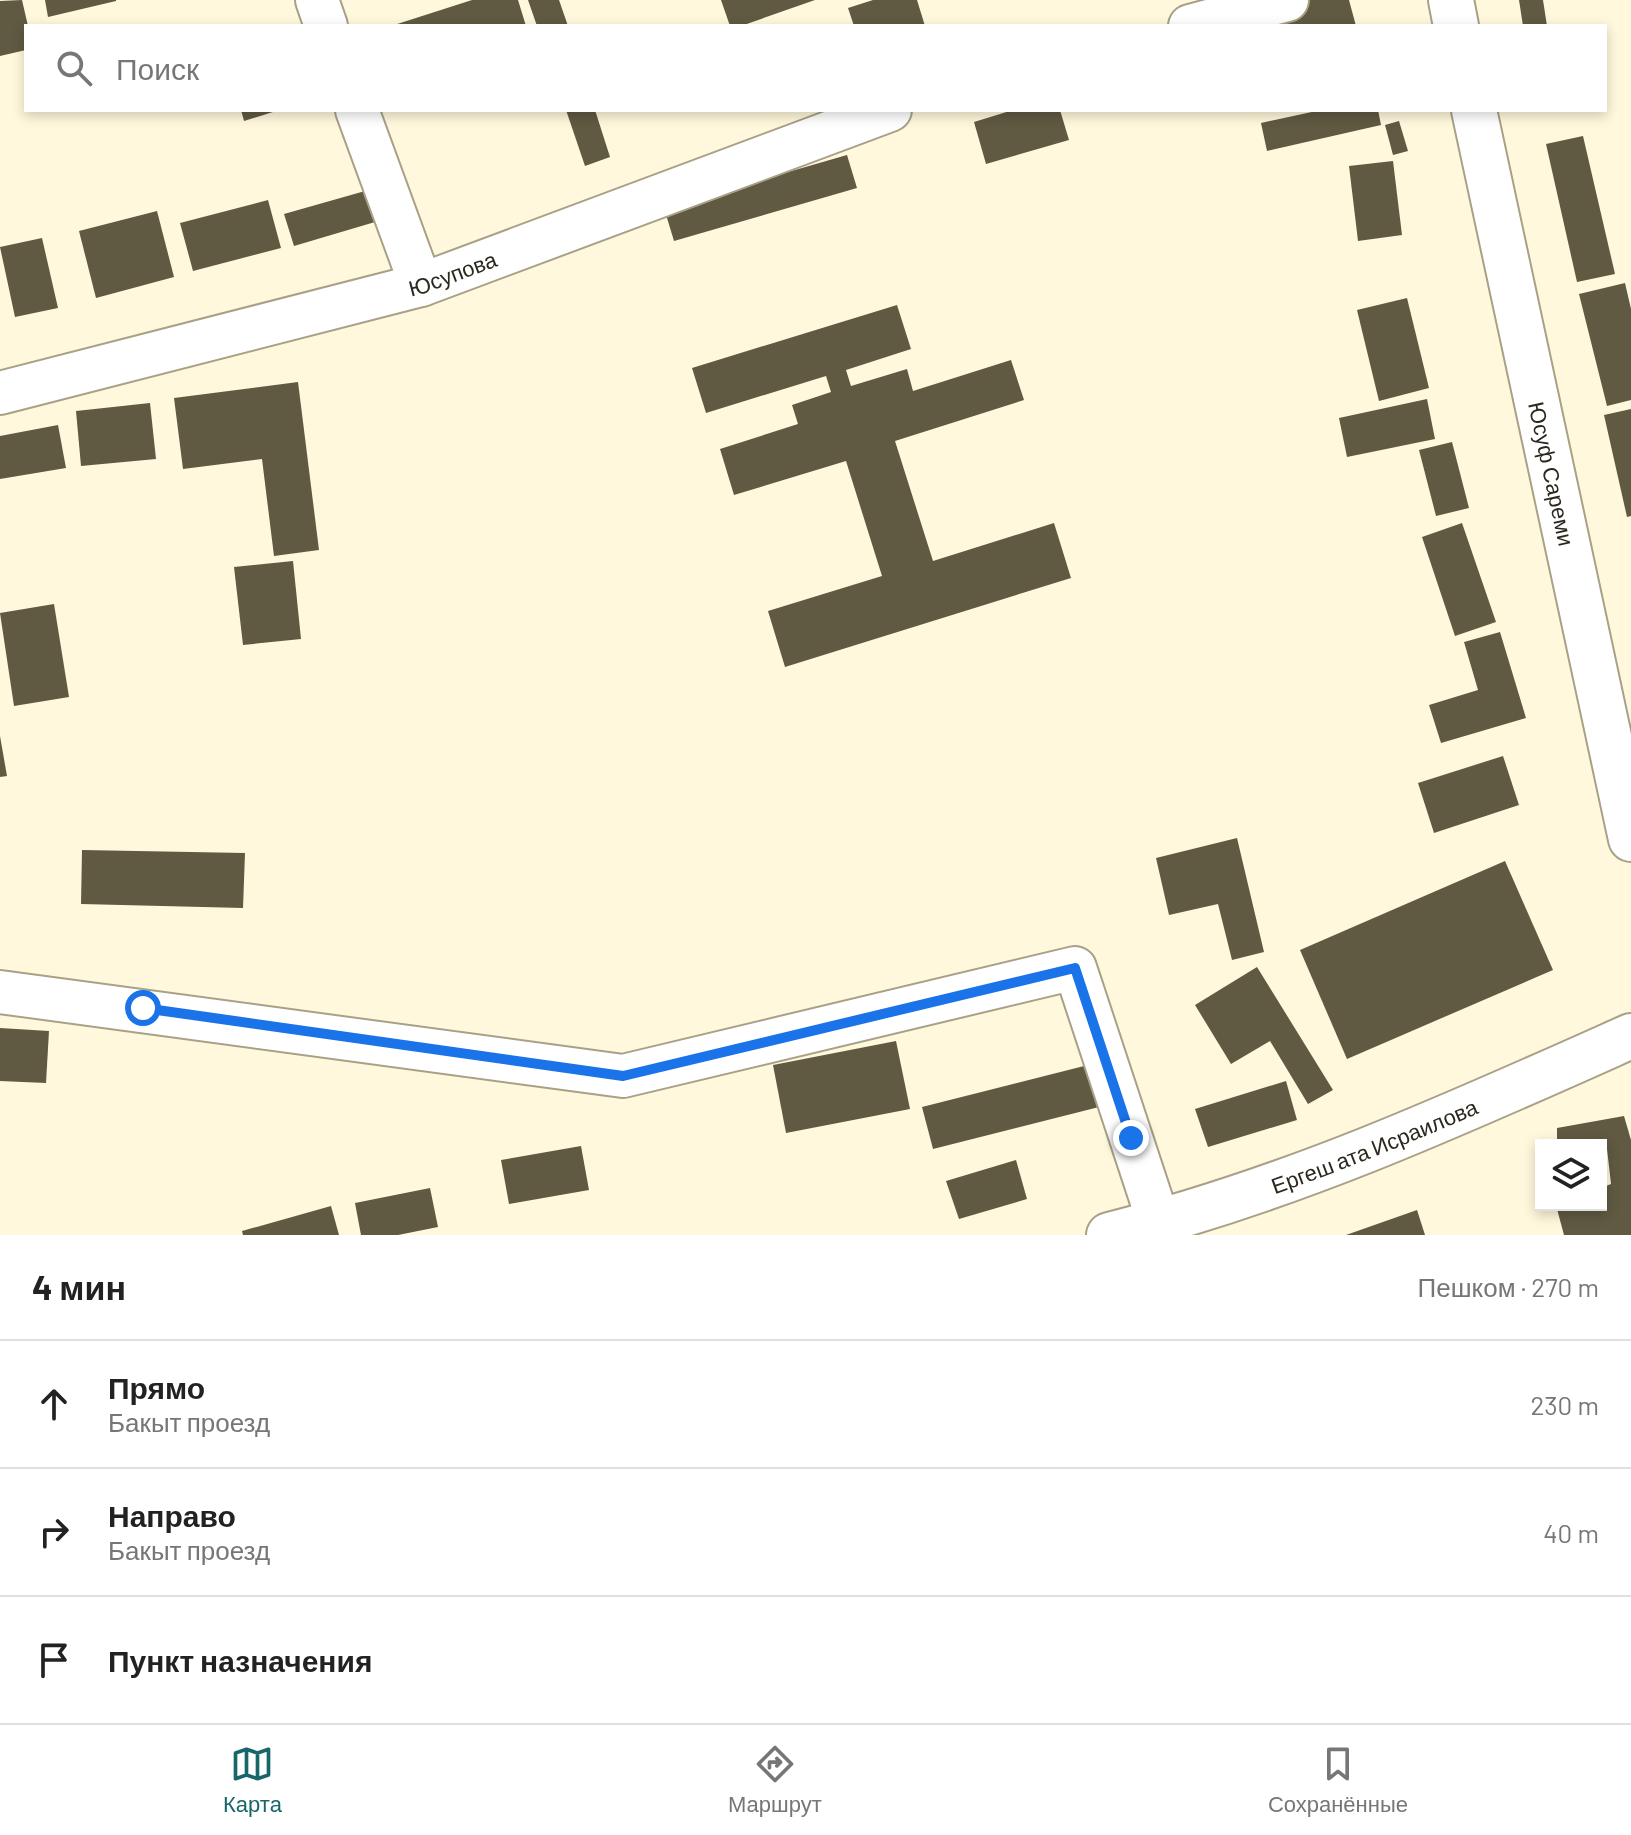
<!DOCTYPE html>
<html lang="ru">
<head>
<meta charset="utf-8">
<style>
	body { margin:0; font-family:Barlow,sans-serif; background:#f2f2f2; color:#222 }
	.controls { position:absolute; right:24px; bottom:24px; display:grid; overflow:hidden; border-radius:0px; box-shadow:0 4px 12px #0003 }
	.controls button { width:72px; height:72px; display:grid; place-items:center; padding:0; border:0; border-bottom:2px solid #e0e0e0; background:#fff; color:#222; font:40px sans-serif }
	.stop { position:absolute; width:24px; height:24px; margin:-18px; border:6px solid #1a73e8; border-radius:50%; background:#fff }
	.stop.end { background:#1a73e8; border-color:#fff; box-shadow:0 2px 8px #0008 }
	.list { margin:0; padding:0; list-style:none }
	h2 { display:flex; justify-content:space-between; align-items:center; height:104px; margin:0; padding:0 32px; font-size:34px }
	h2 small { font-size:26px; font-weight:400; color:#767676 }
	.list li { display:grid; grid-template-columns:52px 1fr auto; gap:24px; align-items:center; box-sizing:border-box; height:128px; padding:0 32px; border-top:2px solid #e0e0e0 }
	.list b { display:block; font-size:30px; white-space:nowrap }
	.list p { margin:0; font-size:26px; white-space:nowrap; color:#767676 }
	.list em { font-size:26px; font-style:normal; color:#767676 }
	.icon { flex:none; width:44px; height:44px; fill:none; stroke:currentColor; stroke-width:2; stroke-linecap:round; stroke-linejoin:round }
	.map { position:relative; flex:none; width:1631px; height:1235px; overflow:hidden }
	.search { position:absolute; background:#fff; box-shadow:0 4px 12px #0003; left:24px; right:24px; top:24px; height:88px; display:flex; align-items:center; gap:20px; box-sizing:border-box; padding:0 28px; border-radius:0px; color:#767676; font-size:30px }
	.sheet { height:488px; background:#fff }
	nav { display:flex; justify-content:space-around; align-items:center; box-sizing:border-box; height:112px; border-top:2px solid #e0e0e0; background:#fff; font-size:22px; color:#767676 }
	nav a { display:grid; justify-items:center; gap:4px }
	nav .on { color:#17666a }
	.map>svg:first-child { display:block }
</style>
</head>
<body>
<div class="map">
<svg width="1631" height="1235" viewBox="0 0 1631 1235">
	<rect width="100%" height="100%" fill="#fff8dc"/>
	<g fill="#605a43">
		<polygon points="22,0 28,26 26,50 0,56 0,1"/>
		<polygon points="45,0 116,0 116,1 48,17"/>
		<polygon points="472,0 518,0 526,26 391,26"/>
		<polygon points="528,0 559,0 568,26 537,26"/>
		<polygon points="721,0 815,0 741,26 730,26"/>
		<polygon points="873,0 917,0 925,26 854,26 848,8"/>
		<polygon points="1308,0 1349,0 1356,26 1240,26 1239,20"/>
		<polygon points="1519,0 1543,0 1547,26 1523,26"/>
		<polygon points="241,110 276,110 276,111 244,121"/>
		<polygon points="566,110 595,110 610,157 585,166"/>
		<polygon points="1013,110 1060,110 1069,140 986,164 974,122"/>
		<polygon points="1321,110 1378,110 1381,125 1267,151 1261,123"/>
		<polygon points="1399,121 1408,151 1393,155 1385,125"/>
		<polygon points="1583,136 1615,274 1577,282 1546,144"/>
		<polygon points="847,155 857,188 674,241 664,208"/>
		<polygon points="1393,161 1402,235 1358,241 1349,166"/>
		<polygon points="365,191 375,222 294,246 284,214"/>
		<polygon points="268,200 281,248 193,271 180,223"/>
		<polygon points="157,211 174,277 96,298 79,231"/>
		<polygon points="42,238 58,308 15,317 0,247"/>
		<polygon points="1625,283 1631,309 1631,400 1607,406 1579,294"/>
		<polygon points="1407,298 1429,388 1379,401 1357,310"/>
		<polygon points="897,305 911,349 846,370 851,386 907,369 913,391 1011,360 1024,400 895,441 933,561 1054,523 1071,578 785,667 768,611 882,576 846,461 734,495 720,449 798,424 792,405 831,392 826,376 706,413 692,368"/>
		<polygon points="298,382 319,550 274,556 262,459 183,469 174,398"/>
		<polygon points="1427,399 1435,439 1347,457 1339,418"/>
		<polygon points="150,403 156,459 81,466 76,411"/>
		<polygon points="1631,409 1631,516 1627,517 1604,415"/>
		<polygon points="58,425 66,468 0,479 0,436"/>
		<polygon points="1452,442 1469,508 1436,516 1419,450"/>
		<polygon points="1462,523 1496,622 1455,636 1422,537"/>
		<polygon points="293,561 301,639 243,645 234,567"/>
		<polygon points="54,604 69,697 14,706 0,613"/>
		<polygon points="1500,632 1526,718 1441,743 1429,705 1478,690 1464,642"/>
		<polygon points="0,736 7,776 0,777"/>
		<polygon points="1503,756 1519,805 1434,833 1418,783"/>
		<polygon points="1237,838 1264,952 1232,960 1218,904 1169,915 1156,858"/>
		<polygon points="82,850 245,853 243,908 81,904"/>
		<polygon points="1505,861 1553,970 1347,1059 1300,950"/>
		<polygon points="1257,967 1333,1090 1308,1104 1270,1041 1231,1064 1195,1005"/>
		<polygon points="0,1028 49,1031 46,1083 0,1081"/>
		<polygon points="896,1041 910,1109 786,1133 773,1065"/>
		<polygon points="1092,1064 1103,1106 933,1149 922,1107"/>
		<polygon points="1286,1081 1297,1120 1208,1147 1195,1109"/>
		<polygon points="1624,1116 1631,1140 1631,1235 1564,1235 1557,1209 1566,1205 1601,1205 1601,1188 1611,1184 1607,1149 1601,1151 1601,1145 1557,1145 1557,1128"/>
		<polygon points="581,1146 589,1190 509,1204 501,1160"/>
		<polygon points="1016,1160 1027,1199 959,1219 946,1181"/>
		<polygon points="430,1188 438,1227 398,1235 361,1235 355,1203"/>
		<polygon points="331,1206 339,1235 243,1235 242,1231"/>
		<polygon points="1417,1210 1425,1235 1346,1235"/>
	</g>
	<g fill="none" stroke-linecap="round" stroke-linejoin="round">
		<defs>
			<g id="minor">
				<polyline points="317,0 326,26"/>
				<polyline points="1190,26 1287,0"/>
				<polyline points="357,110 421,285"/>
				<path id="s1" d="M0,393L421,285L890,110"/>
				<polyline points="0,992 623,1076 1075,968 1159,1223"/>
			</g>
			<g id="major">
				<polyline points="1451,0 1456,26"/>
				<path id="s2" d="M1474,110L1631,839"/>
				<path id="s3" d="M1109,1235C1290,1190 1461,1112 1631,1036"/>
			</g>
		</defs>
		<use href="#minor" stroke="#a8a188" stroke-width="46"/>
		<use href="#major" stroke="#a8a188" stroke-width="48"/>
		<use href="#minor" stroke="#fff" stroke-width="42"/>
		<use href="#major" stroke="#fff" stroke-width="44"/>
	</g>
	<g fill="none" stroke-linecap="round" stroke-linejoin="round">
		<polyline stroke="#1a73e8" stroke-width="10" points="143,1008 623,1076 1075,968 1131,1138"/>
	</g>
	<g text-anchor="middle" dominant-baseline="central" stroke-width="8" stroke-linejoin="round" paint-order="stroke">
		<g font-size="22" fill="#2b281e" stroke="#fff">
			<text stroke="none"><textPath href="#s1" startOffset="468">Юсупова</textPath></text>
			<text stroke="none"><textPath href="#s2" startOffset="372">Юсуф Сареми</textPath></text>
			<text stroke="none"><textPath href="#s3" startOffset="280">Ергеш ата Исраилова</textPath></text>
		</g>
	</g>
</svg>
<div class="controls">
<button><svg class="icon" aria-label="layers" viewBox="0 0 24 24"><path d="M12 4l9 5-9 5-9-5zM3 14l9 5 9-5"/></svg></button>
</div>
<div class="stop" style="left:143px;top:1008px"></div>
<div class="stop end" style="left:1131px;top:1138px"></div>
<div class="search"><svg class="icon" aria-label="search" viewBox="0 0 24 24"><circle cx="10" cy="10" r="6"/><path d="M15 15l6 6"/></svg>Поиск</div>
</div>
<section class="sheet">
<h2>4 мин<small>Пешком · 270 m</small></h2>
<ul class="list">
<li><svg class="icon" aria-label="ahead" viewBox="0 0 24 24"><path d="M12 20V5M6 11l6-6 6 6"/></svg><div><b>Прямо</b><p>Бакыт проезд</p></div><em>230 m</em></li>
<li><svg class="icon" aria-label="right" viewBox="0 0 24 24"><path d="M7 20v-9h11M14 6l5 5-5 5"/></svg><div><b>Направо</b><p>Бакыт проезд</p></div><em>40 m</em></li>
<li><svg class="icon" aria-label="arrive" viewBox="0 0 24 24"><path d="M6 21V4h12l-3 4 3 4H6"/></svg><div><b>Пункт назначения</b></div></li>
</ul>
</section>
<nav>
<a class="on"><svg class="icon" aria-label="map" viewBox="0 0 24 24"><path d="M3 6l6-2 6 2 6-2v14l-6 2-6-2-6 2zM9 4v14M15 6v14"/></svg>Карта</a>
<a><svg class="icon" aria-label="directions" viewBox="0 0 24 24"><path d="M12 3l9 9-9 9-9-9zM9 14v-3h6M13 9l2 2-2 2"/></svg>Маршрут</a>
<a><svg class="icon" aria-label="saved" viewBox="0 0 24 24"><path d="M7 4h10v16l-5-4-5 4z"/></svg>Сохранённые</a>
</nav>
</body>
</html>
